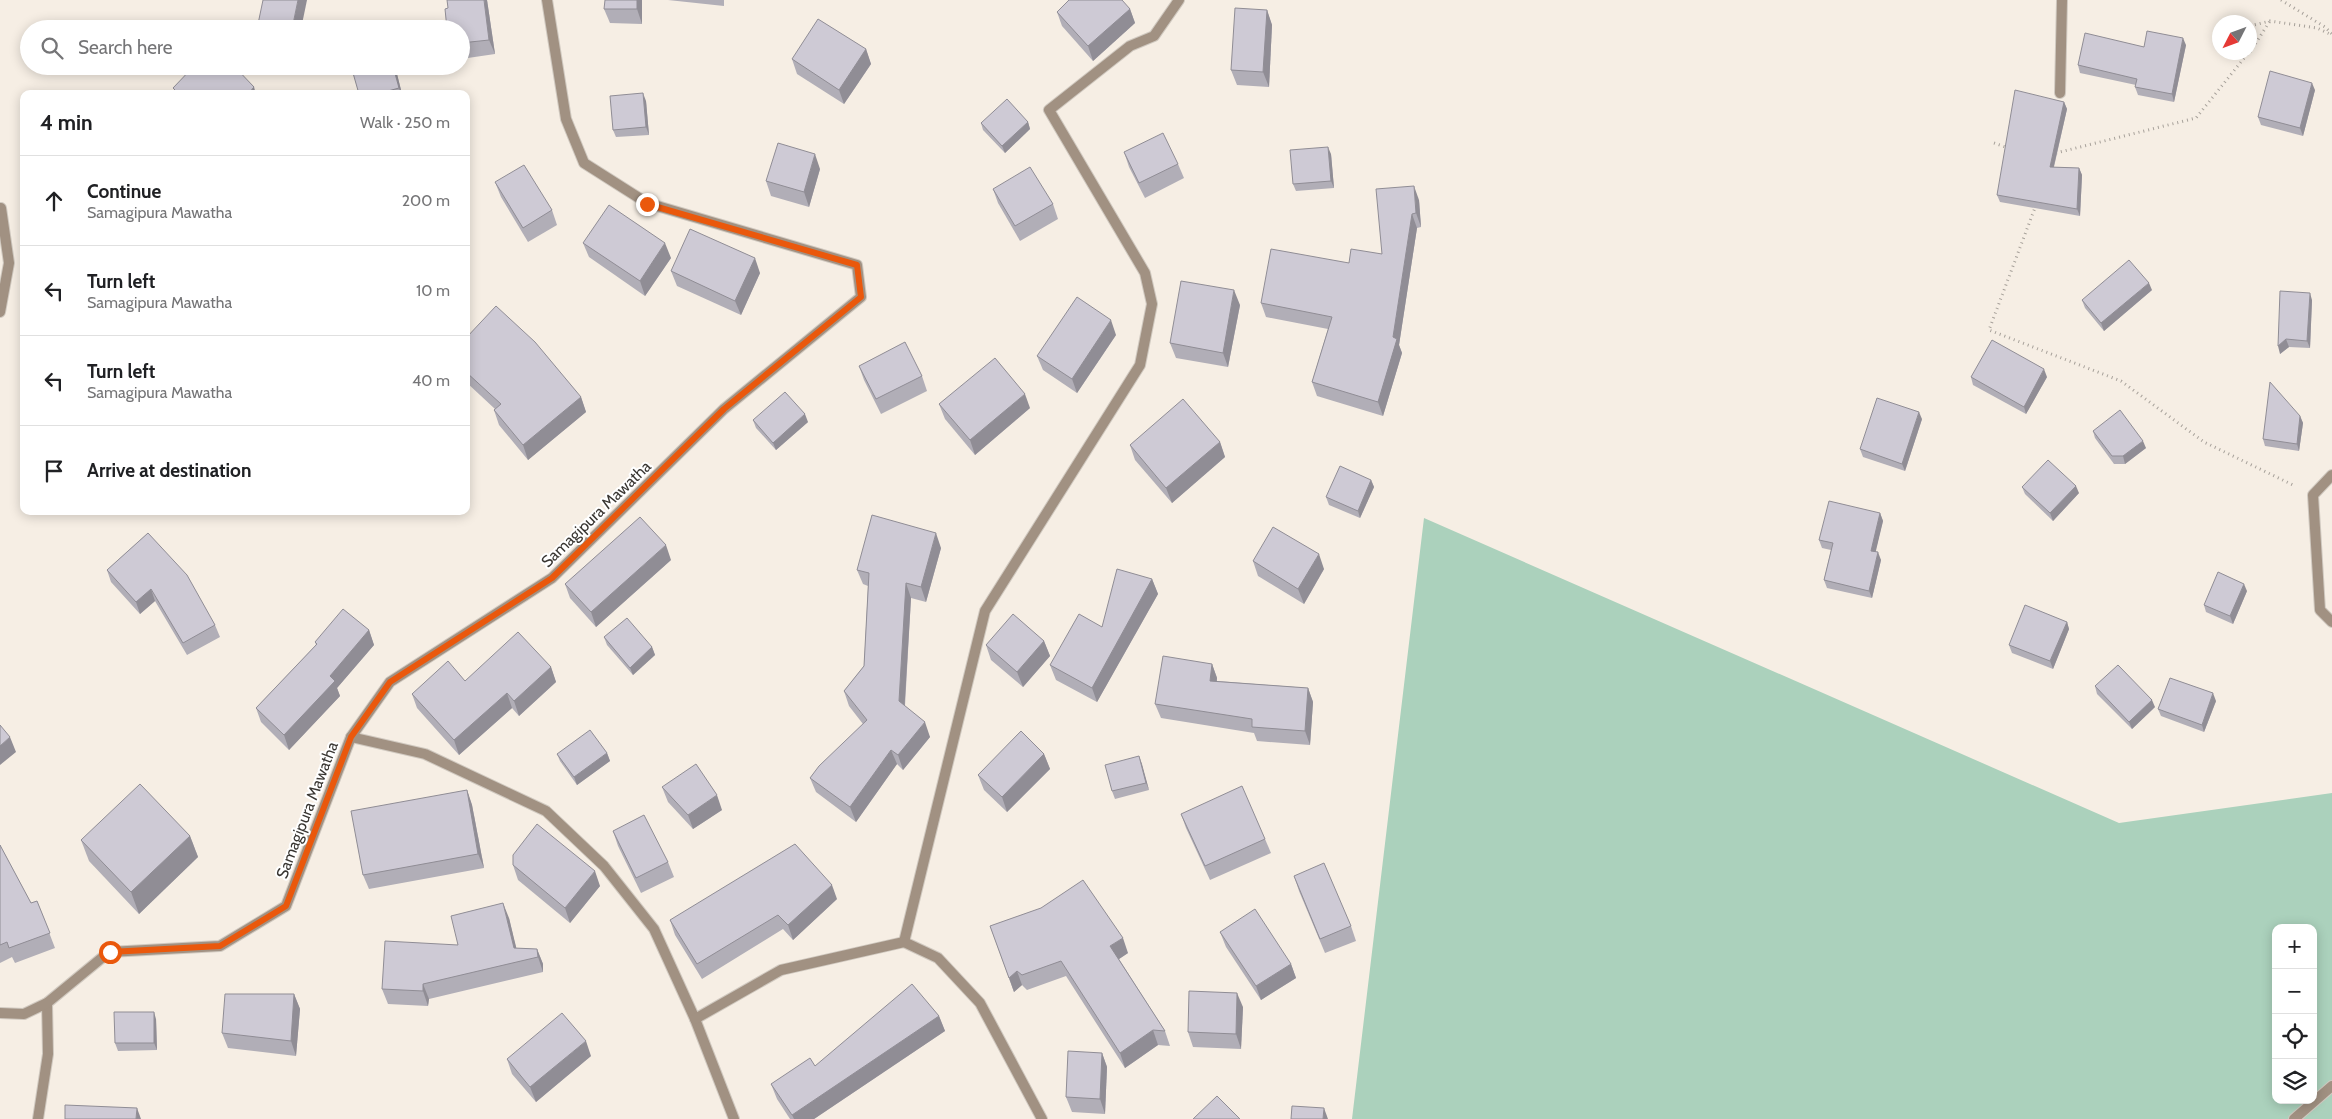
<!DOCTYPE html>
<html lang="en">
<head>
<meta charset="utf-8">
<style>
	body { margin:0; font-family:Cabin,sans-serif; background:#f6f6f6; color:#202124 }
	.controls { position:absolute; right:15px; bottom:15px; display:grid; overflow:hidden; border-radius:10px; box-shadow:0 2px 12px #0003 }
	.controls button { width:45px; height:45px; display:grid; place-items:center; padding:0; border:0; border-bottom:1px solid #e0e0e0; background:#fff; color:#202124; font:25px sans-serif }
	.compass { position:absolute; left:2212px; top:15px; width:45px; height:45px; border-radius:50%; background:#fff; box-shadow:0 2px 12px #0003; rotate:228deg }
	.stop { position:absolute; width:15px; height:15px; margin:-11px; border:4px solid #ea580c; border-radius:50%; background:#fff }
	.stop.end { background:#ea580c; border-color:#fff; box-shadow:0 1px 5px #0008 }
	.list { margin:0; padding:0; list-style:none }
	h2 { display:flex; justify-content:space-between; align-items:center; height:65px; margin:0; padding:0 20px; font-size:21px }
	h2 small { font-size:16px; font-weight:400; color:#757577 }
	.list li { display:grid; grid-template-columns:32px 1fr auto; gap:15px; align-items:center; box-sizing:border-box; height:90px; padding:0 20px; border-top:1px solid #e0e0e0 }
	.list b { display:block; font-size:19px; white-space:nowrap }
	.list p { margin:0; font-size:16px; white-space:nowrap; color:#757577 }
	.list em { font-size:16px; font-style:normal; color:#757577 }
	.icon { flex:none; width:28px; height:28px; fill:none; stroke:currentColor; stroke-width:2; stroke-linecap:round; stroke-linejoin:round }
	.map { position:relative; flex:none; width:2332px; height:1119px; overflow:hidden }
	.search { position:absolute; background:#fff; box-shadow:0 2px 12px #0003; left:20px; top:20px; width:450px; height:55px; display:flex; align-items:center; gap:12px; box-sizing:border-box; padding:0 18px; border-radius:28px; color:#757577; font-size:19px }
	.panel { position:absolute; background:#fff; box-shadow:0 2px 12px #0003; left:20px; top:90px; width:450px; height:425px; border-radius:10px }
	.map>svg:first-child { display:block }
</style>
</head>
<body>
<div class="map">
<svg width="2332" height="1119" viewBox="0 0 2332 1119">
	<rect width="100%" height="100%" fill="#f6eee4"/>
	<path fill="#abd1bc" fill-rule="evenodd" d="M1424,518L2119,823L2332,793V1119H1352ZM2276,928H2313V1100H2276Z"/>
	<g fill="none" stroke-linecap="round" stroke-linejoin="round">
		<defs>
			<polyline id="lane" points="38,1119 48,1054 47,1003"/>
			<g id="street">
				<polyline points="2060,93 2062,0"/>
				<polyline points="0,312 9,263 1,208"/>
				<polyline points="2332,475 2313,495 2320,610 2332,622"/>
				<polyline points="351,737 425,754 546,811 604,866 654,929 695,1019 734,1119"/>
				<polyline points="904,942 985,611 1140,365 1152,304 1145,273 1049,110 1130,46 1154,36 1179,0"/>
				<polyline points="0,1013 24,1014 47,1003 109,952 220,946 286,906 351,737 390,682 552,578 724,409 861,297 857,265 647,203 584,163 566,119 547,0"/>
				<polyline points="695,1019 781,970 904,942 938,958 980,1003 1042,1119"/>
				<polyline points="2294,1119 2332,1086"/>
			</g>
		</defs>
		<use href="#lane" stroke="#d0c9c0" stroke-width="12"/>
		<use href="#street" stroke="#d0c9c0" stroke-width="12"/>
		<g stroke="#a7a19a" stroke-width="3" stroke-dasharray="1 4" stroke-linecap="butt">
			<polyline points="2281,0 2325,27 2332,34"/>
			<polyline points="2250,26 2270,21 2317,28 2332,35"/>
			<polyline points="2219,33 2220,33"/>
			<polyline points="2250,52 2270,21"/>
			<polyline points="1994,143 2008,148"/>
			<polyline points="2056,153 2196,118 2249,52"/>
			<polyline points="2036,205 1989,330 2121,381 2204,442 2293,485"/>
		</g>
		<use href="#lane" stroke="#a19182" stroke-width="10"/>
		<use href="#street" stroke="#a19182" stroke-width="10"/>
	</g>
	<g fill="#b1aeb7">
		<polygon points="487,0 495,54 461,59 461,29"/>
		<polygon points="642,0 642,24 610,23 604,9"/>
		<polygon points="668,0 724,0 724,6"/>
		<polygon points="1130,9 1135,23 1093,61 1062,26 1057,12"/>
		<polygon points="1267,10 1272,25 1269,87 1237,85 1231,70"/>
		<polygon points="258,24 301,29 260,29"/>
		<polygon points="2186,45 2174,102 2138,95 2135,87 2136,85 2080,73 2078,65 2144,47"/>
		<polygon points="866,49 871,64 844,104 797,74 792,59"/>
		<polygon points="395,66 402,94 359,94"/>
		<polygon points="2315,90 2303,136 2261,125 2258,117"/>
		<polygon points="646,101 649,135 616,137 613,130"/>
		<polygon points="2064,102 2067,109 2054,167 2079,168 2082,175 2080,216 2000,202 1997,195"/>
		<polygon points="1028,122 1030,129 1005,153 983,130 981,123"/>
		<polygon points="1124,152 1178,164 1184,178 1145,198 1129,167"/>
		<polygon points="1331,154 1334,188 1296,191 1293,184"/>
		<polygon points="820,169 809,207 771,196 766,181"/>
		<polygon points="495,182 552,210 557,225 528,242 501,197"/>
		<polygon points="993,189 1053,204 1058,219 1020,241 998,203"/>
		<polygon points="1419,200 1421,227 1417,228 1399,345 1402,353 1383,416 1317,396 1312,382 1328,329 1266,317 1261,303 1349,263 1382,254"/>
		<polygon points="583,243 671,258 645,296 589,257"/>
		<polygon points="671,271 760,273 741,315 677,286"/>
		<polygon points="2152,290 2104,331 2085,308 2082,300"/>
		<polygon points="2280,291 2312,300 2310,348 2289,347 2280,354"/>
		<polygon points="1240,305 1228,367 1176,358 1170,343"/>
		<polygon points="1116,335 1077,393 1043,370 1037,356"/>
		<polygon points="466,338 581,397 586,412 528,460 499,425 494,410 495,409 466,382"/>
		<polygon points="859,366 922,376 927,391 881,414 864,380"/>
		<polygon points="1971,377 2047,377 2026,414 1973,385"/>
		<polygon points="939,404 1030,408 975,455 945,419"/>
		<polygon points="2300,416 2303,423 2299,451 2265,446 2263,439"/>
		<polygon points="1922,419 1905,471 1863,457 1860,449"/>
		<polygon points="753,420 808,422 776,450 756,428"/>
		<polygon points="2093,431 2146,448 2125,464 2114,464 2095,438"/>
		<polygon points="1220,442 1225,457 1172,503 1135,460 1130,445"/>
		<polygon points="1371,480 1374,487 1360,518 1329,505 1326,497"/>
		<polygon points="2022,487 2079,493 2053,521 2025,494"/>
		<polygon points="1880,513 1883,521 1875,552 1881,560 1872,598 1827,588 1824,580 1831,550 1822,548 1819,540"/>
		<polygon points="148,533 215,625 220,637 187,655 155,601 140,614 111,582 107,570"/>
		<polygon points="941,548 926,602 911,598 905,706 930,737 903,770 897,764 856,822 816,792 810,778 863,724 849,706 844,691 864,666 868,586 863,584 857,570"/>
		<polygon points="671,560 596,627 570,598 565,584"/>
		<polygon points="1253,561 1324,569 1304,604 1258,576"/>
		<polygon points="1152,579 1158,594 1097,702 1056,680 1050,665 1102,627"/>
		<polygon points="2247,591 2233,624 2206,612 2204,605"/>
		<polygon points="2067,622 2069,629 2053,669 2012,653 2009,645"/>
		<polygon points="369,630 374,645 337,688 340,696 289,750 261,722 256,708 316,645 315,642"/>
		<polygon points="604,637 652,647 655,655 633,675 607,645"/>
		<polygon points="1044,641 1050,656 1023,687 991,660 986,645"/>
		<polygon points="1212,664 1217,678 1217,681 1308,688 1313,702 1310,745 1257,741 1254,733 1161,718 1155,704"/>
		<polygon points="551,667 556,682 519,716 512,708 459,755 417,708 412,694 465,681"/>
		<polygon points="2095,686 2155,707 2132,729 2097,694"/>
		<polygon points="2216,701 2204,732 2161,716 2158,709"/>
		<polygon points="607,753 610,761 577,785 560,761 557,754"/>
		<polygon points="1044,754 1050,769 1007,812 984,790 978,775"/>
		<polygon points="1139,756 1149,790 1115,799 1112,791"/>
		<polygon points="662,787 722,810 693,829 668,802"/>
		<polygon points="467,790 472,805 484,868 369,889 363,875"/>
		<polygon points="1181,814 1265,839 1271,853 1210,880 1186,828"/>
		<polygon points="613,831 668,862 674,877 641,893 618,846"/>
		<polygon points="190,836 198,857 139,914 89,861 81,840"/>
		<polygon points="0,845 31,903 37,901 55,948 15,963 12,957 0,963"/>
		<polygon points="513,865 600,886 570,923 518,880"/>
		<polygon points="1294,876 1351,926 1356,941 1325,953 1299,891"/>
		<polygon points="837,899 793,940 783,929 702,979 675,935 670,920"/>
		<polygon points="509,918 516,948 537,949 543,964 543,972 429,999 428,1006 388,1004 382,989 458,945"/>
		<polygon points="990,926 1128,953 1119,959 1165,1031 1170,1046 1158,1045 1125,1068 1066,976 1027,990 1022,985 1014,992"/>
		<polygon points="1220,932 1291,964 1296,978 1261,1000 1226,947"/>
		<polygon points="294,994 300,1009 296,1056 228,1048 222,1033"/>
		<polygon points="1243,1007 1241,1049 1193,1047 1188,1032"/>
		<polygon points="939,1016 945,1031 814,1119 790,1119 777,1099 771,1084"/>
		<polygon points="156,1019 157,1050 118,1051 115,1043"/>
		<polygon points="1102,1053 1107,1067 1105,1114 1072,1112 1066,1097"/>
		<polygon points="591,1056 536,1102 512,1074 507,1059"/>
	</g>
	<g fill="#908d95">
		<polygon points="298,0 307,0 301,29 292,29"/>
		<polygon points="484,0 487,0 495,54 489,40"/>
		<polygon points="637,0 642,0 642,24 637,9"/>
		<polygon points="1130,9 1135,23 1093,61 1088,46"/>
		<polygon points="1267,10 1272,25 1269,87 1263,72"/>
		<polygon points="2183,38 2186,45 2174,102 2172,94"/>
		<polygon points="866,49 871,64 844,104 839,90"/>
		<polygon points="393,66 395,66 402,94 401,94 399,88"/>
		<polygon points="2312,83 2315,90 2303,136 2300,128"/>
		<polygon points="254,87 256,94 248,94"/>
		<polygon points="643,93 646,101 649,135 646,127"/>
		<polygon points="2064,102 2067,109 2052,174 2050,167"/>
		<polygon points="1028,122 1030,129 1005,153 1002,146"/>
		<polygon points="1328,147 1331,154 1334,188 1331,181"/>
		<polygon points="815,154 820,169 809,207 804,192"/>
		<polygon points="2079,168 2082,175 2080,216 2077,209"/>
		<polygon points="1414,186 1419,200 1421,227 1416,213"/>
		<polygon points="1412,214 1417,228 1399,345 1402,353 1383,416 1378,402 1393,337"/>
		<polygon points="665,243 671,258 645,296 640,281"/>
		<polygon points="755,258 760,273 741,315 735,301"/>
		<polygon points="2149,283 2152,290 2104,331 2101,323"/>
		<polygon points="1234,290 1240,305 1228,367 1223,353"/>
		<polygon points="2310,293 2312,300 2310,348 2307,341"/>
		<polygon points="1111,320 1116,335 1077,393 1072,379"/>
		<polygon points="2286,339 2289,347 2280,354 2278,346"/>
		<polygon points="2044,369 2047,377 2026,414 2024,407"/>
		<polygon points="1025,394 1030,408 975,455 970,440"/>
		<polygon points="581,397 586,412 528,460 523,445"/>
		<polygon points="1919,412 1922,419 1905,471 1902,464"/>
		<polygon points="805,414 808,422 776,450 773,443"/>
		<polygon points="2300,416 2303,423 2299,451 2297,444"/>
		<polygon points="2143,441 2146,448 2125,464 2123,456"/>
		<polygon points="1220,442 1225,457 1172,503 1166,488"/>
		<polygon points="1371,480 1374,487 1360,518 1358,511"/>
		<polygon points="2076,486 2079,493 2053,521 2050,513"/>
		<polygon points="1880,513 1883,521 1874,559 1871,551"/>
		<polygon points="936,533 941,548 926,602 921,587"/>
		<polygon points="666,545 671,560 596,627 591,612"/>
		<polygon points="1878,552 1881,560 1872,598 1869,591"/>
		<polygon points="1319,554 1324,569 1304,604 1298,589"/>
		<polygon points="1152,579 1158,594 1097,702 1092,688"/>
		<polygon points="906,583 911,598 904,715 899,701"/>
		<polygon points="2244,584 2247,591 2233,624 2230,616"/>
		<polygon points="151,589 155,601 140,614 136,602"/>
		<polygon points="2067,622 2069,629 2053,669 2050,661"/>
		<polygon points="369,630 374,645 337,688 340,696 289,750 284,735 330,676"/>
		<polygon points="1044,641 1050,656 1023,687 1017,672"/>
		<polygon points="652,647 655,655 633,675 630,668"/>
		<polygon points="1212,664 1217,678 1215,696 1210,681"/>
		<polygon points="551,667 556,682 519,716 514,701"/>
		<polygon points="1308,688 1313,702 1310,745 1305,731"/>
		<polygon points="507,693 512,708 459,755 454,740"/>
		<polygon points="2213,693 2216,701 2204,732 2202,725"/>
		<polygon points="2152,700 2155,707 2132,729 2129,722"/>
		<polygon points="925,722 930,737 903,770 898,755"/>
		<polygon points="10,737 16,752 0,765 0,746"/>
		<polygon points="891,750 897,764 856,822 850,807"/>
		<polygon points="607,753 610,761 577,785 574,777"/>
		<polygon points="1044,754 1050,769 1007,812 1002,797"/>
		<polygon points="1139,756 1142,764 1149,790 1146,783"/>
		<polygon points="467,790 472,805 484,868 478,854"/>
		<polygon points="717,795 722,810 693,829 688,815"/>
		<polygon points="190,836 198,857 139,914 131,892"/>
		<polygon points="595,871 600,886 570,923 565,908"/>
		<polygon points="832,885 837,899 793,940 788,925"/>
		<polygon points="503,903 509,918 520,963 514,948"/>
		<polygon points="1123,938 1128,953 1116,961 1110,946"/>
		<polygon points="537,949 543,964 543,972 538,957"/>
		<polygon points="1291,964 1296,978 1261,1000 1256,986"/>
		<polygon points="1017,971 1022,985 1014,992 1009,978"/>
		<polygon points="423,984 429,999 428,1006 423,991"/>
		<polygon points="1237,993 1243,1007 1241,1049 1236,1034"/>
		<polygon points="294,994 300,1009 296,1056 291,1041"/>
		<polygon points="154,1012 156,1019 157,1050 154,1043"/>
		<polygon points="939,1016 945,1031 814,1119 794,1119 792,1115"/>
		<polygon points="1153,1030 1158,1045 1125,1068 1120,1053"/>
		<polygon points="586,1041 591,1056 536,1102 530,1087"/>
		<polygon points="1102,1053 1107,1067 1105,1114 1100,1099"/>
		<polygon points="137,1108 141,1119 136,1119"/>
		<polygon points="1324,1108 1328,1119 1323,1119"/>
	</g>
	<g fill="#cecad5" stroke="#908d95">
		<polygon points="263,0 298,0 292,29 279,29 258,24"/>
		<polygon points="447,0 484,0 489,40 461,43 461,29 447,29 445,9 448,8"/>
		<polygon points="605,0 637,0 637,9 604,9"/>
		<polygon points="1069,0 1122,0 1130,9 1088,46 1057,12"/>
		<polygon points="1235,8 1267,10 1263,72 1231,70"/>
		<polygon points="818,19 866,49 839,90 792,59"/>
		<polygon points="382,26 383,29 370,29"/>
		<polygon points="2147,31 2183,38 2172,94 2135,87 2137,79 2078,65 2085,33 2144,47"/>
		<polygon points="194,66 234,66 254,87 248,94 179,94 173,88"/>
		<polygon points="351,66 393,66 399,88 377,94 359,94"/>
		<polygon points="2270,71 2312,83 2300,128 2258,117"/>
		<polygon points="2015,90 2064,102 2050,167 2079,168 2077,209 1997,195"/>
		<polygon points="643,93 646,127 613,130 610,96"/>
		<polygon points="1007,99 1028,122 1002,146 981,123"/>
		<polygon points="1163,133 1178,164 1139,183 1124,152"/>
		<polygon points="778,143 815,154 804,192 766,181"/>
		<polygon points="1328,147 1331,181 1293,184 1290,150"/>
		<polygon points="524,165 552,210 523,228 495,182"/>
		<polygon points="1030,167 1053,204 1015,226 993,189"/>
		<polygon points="1414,186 1416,213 1412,214 1393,337 1397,339 1378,402 1312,382 1332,317 1261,303 1271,249 1349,263 1351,249 1382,254 1376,189"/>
		<polygon points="609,205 665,243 640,281 583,243"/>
		<polygon points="690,229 755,258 735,301 671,271"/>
		<polygon points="2129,260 2149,283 2101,323 2082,300"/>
		<polygon points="1181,281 1234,290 1223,353 1170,343"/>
		<polygon points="2280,291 2310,293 2307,341 2286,339 2278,346"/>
		<polygon points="1077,297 1111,320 1072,379 1037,356"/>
		<polygon points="496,306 535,342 581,397 523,445 494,410 501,404 466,372 466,338"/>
		<polygon points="1992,340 2044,369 2024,407 1971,377"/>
		<polygon points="905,342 922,376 876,399 859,366"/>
		<polygon points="995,358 1025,394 970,440 939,404"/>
		<polygon points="2270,382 2300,416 2297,444 2263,439"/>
		<polygon points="785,392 805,414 773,443 753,420"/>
		<polygon points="1877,398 1919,412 1902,464 1860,449"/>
		<polygon points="1183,399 1220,442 1166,488 1130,445"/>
		<polygon points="2120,410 2143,441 2123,456 2112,456 2093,431"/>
		<polygon points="2048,460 2076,486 2050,513 2022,487"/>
		<polygon points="1340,466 1371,480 1358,511 1326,497"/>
		<polygon points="1829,501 1880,513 1871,551 1878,552 1869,591 1824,580 1833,543 1819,540"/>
		<polygon points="872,515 936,533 921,587 906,583 899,701 925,722 898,755 891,750 850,807 810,778 819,766 867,720 844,691 864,666 869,573 857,570"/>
		<polygon points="640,517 666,545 591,612 565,584"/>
		<polygon points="1273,527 1319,554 1298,589 1253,561"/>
		<polygon points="148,533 187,575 215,625 183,643 151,589 136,602 107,570"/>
		<polygon points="1117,569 1152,579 1092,688 1050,665 1079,614 1102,627"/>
		<polygon points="2218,572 2244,584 2230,616 2204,605"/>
		<polygon points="2025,605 2067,622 2050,661 2009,645"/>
		<polygon points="343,609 369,630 330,676 335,681 284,735 256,708 317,644 315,642"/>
		<polygon points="1013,614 1044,641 1017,672 986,645"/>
		<polygon points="627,618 652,647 630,668 604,637"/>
		<polygon points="518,632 551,667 514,701 507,693 454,740 412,694 448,661 465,681"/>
		<polygon points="1163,656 1212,664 1210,681 1308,688 1305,731 1252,727 1252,719 1155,704"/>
		<polygon points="2118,665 2152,700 2129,722 2095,686"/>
		<polygon points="2170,678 2213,693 2202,725 2158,709"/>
		<polygon points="0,725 10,737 0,746"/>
		<polygon points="590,730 607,753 574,777 557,754"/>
		<polygon points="1021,731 1044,754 1002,797 978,775"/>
		<polygon points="1139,756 1146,783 1112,791 1105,765"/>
		<polygon points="696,764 717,795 688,815 662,787"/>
		<polygon points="140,784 190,836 131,892 81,840"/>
		<polygon points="1242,786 1265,839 1205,866 1181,814"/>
		<polygon points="467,790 478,854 363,875 351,811"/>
		<polygon points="644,815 668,862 636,878 613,831"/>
		<polygon points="537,824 595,871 565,908 513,865 513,855"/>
		<polygon points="795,844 832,885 788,925 778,915 697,964 670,920"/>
		<polygon points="0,845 31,903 37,901 50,933 9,948 7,942 0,945"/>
		<polygon points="1324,863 1351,926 1320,939 1294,876"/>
		<polygon points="1083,880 1123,938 1110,946 1165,1031 1153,1030 1120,1053 1061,961 1022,975 1017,971 1009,978 990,926 1041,908"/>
		<polygon points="503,903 514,948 537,949 538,957 423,984 423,991 382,989 385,941 458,945 451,916"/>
		<polygon points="1255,909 1291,964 1256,986 1220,932"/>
		<polygon points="912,984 939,1016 792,1115 771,1084 810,1058 815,1066"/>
		<polygon points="1189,991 1237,993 1236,1034 1188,1032"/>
		<polygon points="225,994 294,994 291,1041 222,1033"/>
		<polygon points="114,1012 154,1012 154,1043 115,1043"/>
		<polygon points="562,1013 586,1041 530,1087 507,1059"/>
		<polygon points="1068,1051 1102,1053 1100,1099 1066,1097"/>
		<polygon points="1217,1096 1240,1119 1193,1119"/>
		<polygon points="65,1105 137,1108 136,1119 65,1119"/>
		<polygon points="1292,1106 1324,1108 1323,1119 1291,1119"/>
	</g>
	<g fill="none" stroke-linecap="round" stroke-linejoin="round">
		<polyline stroke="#ea580c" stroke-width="6" points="110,952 220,946 286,906 351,737 390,682 552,578 724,409 861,297 857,265 647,204"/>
	</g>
	<g text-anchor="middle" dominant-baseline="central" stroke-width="4" stroke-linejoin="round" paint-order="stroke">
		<g font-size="16" fill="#393632" stroke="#fff">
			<text transform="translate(596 514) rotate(-44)">Samagipura Mawatha</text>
			<text transform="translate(307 810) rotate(-69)">Samagipura Mawatha</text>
		</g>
	</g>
</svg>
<div class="controls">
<button>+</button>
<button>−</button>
<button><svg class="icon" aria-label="locate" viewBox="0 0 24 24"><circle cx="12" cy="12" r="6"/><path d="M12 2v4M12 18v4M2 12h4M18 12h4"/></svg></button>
<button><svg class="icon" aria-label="layers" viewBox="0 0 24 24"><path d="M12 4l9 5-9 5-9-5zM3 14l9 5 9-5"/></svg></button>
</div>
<svg class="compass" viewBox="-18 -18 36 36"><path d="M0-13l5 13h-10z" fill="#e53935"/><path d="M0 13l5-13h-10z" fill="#757577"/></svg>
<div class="stop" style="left:110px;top:952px"></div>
<div class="stop end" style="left:647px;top:204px"></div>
<div class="search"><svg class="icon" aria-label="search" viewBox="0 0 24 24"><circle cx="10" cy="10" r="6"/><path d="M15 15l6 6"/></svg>Search here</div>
<section class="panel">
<h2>4 min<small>Walk · 250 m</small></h2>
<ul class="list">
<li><svg class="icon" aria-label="ahead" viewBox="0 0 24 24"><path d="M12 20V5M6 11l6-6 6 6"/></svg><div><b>Continue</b><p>Samagipura Mawatha</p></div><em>200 m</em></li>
<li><svg class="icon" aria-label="left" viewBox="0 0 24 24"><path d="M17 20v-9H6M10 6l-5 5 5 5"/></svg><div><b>Turn left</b><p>Samagipura Mawatha</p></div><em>10 m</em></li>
<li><svg class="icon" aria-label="left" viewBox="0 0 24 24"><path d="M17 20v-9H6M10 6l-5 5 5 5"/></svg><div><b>Turn left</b><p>Samagipura Mawatha</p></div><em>40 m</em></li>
<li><svg class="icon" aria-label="arrive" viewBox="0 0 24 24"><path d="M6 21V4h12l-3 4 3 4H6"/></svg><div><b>Arrive at destination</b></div></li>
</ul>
</section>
</div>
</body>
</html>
